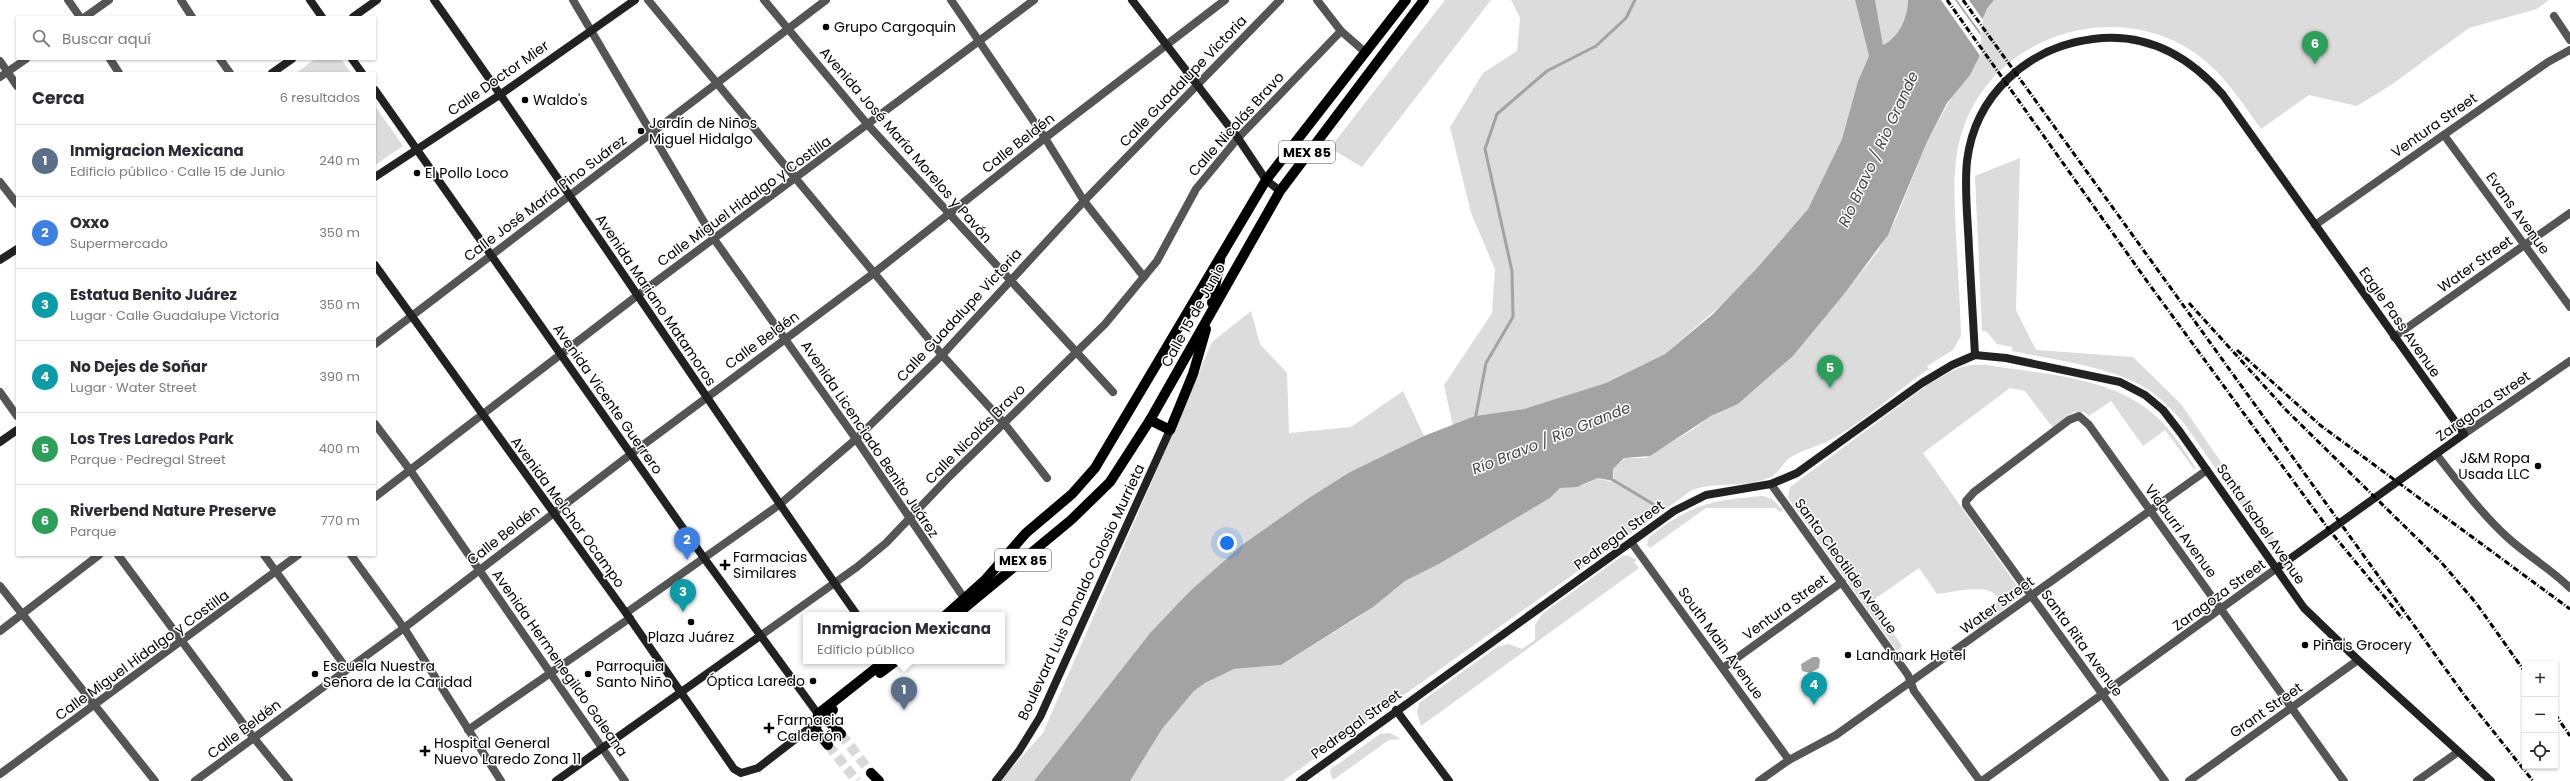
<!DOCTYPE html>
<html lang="es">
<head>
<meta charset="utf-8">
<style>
	body { margin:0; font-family:Poppins,sans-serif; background:#f7f7f7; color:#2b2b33 }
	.controls { position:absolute; right:12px; bottom:12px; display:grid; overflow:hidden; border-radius:0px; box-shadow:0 1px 3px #0004 }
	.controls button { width:36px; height:36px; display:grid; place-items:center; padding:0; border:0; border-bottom:1px solid #e1e1e2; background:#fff; color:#2b2b33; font:20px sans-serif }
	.you { position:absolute; left:1227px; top:543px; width:14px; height:14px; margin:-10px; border:3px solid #fff; border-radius:50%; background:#1a73e8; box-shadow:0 0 0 6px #1a73e833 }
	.badge { display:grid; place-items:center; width:26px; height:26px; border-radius:50%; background:#000; color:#fff; font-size:13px; font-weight:700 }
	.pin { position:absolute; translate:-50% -33px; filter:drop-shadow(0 1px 2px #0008) }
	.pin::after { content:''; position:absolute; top:21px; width:14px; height:12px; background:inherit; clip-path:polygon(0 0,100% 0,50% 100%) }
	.popup { position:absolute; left:803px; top:612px; width:202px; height:52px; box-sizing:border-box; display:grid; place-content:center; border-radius:0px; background:#fff; filter:drop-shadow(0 1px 3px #0005); font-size:13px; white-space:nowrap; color:#7c7c81 }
	.popup b { font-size:15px; color:#2b2b33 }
	.popup::after { content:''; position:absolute; left:50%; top:100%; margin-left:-8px; border:8px solid transparent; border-top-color:#fff }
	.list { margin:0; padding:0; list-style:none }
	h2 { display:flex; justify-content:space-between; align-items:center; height:52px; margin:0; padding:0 16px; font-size:17px }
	h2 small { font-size:13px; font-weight:400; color:#7c7c81 }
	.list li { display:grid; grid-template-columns:26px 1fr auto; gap:12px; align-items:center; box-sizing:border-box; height:72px; padding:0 16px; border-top:1px solid #e1e1e2 }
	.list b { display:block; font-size:15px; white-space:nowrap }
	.list p { margin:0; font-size:13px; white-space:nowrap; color:#7c7c81 }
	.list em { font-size:13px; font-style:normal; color:#7c7c81 }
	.icon { flex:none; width:22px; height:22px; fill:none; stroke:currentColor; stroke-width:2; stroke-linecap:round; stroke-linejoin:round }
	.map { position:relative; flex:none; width:2570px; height:781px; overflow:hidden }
	.search { position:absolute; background:#fff; box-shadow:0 1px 3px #0004; left:16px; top:16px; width:360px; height:44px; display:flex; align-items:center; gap:10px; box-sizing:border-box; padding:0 14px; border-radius:0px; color:#7c7c81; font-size:15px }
	.panel { position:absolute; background:#fff; box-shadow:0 1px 3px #0004; left:16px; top:72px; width:360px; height:484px; border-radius:0px }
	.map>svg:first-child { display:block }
</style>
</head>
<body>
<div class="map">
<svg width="2570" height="781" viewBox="0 0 2570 781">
	<rect width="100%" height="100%" fill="#fff"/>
	<g fill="#dcdcdc">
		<polygon points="1445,0 1491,0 1362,167 1330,148"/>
		<polygon points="1511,0 1855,0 1869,56 1858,81 1842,139 1808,209 1735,293 1665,354 1606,383 1554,401 1524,409 1475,416 1453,426 1444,385 1492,313 1495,269 1471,213 1450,127 1483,73 1517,51 1520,18"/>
		<path d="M1875,0H1908C1908,17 1898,38 1883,45Z"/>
		<path d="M1994,0H2549L2537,9L2469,28L2391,85L2357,106L2309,95L2261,129C2238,97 2219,66 2184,46C2102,0 1990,41 1962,132C1951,166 1955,201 1956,236C1958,270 1960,303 1961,336L1953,350L1927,366L1929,369C1897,390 1862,424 1830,440C1817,447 1804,449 1791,457C1784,461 1780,472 1772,476C1748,489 1718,481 1692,490L1283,781H1130L1162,729L1194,691L1205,683L1234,669L1281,665L1357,618L1405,581L1439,564L1550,498L1560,488L1584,485L1598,478L1611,482L1614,479L1613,469L1625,458H1645L1692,430L1711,416L1738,404L1793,356L1845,293L1878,251L1896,219L1927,142L1955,91L1979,34L1982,17Z"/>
		<polygon points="315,59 341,59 351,73 296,73"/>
		<polygon points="375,106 403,146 375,165"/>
		<path d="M2020,158L2016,310L2036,350L2133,357L2181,404L2285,555L2279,559L2183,422C2172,410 2161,398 2147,389C2115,367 2050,359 2012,351V347L1997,344L1986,331H1982L1975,176Z"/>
		<polygon points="1251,311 1260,344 1287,373 1289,433 1351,427 1403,391 1424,436 1350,472 1242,545 1190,591 1150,633 1034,781 1000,781 1043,733 1212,342"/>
		<path d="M1970,365H1986C2042,374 2113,376 2157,417C2172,431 2184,450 2196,468L2194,469L2165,430L2143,446L2111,401L2089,416L2084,412H2074L2053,428L2025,391L2010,388L1923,453L2023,594L1978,629L1975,620L1999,601C1992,580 1954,593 1937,594L1919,568L1872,601L1902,646L1897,651L1791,502L1788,498L1790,487L1930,383L1958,368Z"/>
		<path d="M1763,496L1772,499L1783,510L1780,512L1775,508H1706L1650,548L1647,545L1649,537C1694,503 1708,501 1763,496Z"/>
		<polygon points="1627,555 1637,560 1634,562 1639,568 1421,726 1417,712 1419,703 1497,647 1508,644 1522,649 1535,640 1535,625 1543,613 1621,557"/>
		<polygon points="1390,733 1401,739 1389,740 1333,780 1330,773 1331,769 1380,734"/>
	</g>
	<g fill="#a3a3a3">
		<path d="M1855,0H1875L1883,45C1899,38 1908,16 1908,0H1994L1987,9L1980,24V55L1970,75L1947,103L1927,142L1888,235L1845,293L1793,356L1738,404L1711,416L1650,456L1624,458L1613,469V481L1598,478L1577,487L1560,488L1550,498L1439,564L1405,581L1373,607L1281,665L1234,669L1205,683L1194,691L1162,729L1130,781H1034L1150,633L1190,591L1242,545L1309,498L1350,472L1424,436L1475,416L1524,409L1606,383L1665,354L1713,314L1757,268L1808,209L1842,139L1858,81L1869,56Z"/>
		<polygon points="1813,657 1818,657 1820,660 1819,668 1810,673 1802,671 1801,664"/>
	</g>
	<g fill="#fff">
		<polygon points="1941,0 1955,0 1981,36 1981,57"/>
		<polygon points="1957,0 1969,0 1983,20 1981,33"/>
	</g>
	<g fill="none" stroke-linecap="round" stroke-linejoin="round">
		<g stroke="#a3a3a3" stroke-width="3">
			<polyline points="1475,420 1486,363 1513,317 1512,271 1485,149 1497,114 1547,71 1596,46 1626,18 1635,0"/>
			<polyline points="1613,480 1653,504"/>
		</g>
		<g stroke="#d9d9d9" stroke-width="10" stroke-dasharray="10 5" stroke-linecap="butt">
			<polyline points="841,734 871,773"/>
			<polyline points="828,745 857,781"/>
		</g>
		<g stroke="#555" stroke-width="8">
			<polyline points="68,0 80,17"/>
			<polyline points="181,0 192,17"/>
			<polyline points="573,0 714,239 856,439 964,598 970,600"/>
			<polyline points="648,0 942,355 1004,423 1047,478"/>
			<polyline points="764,0 868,125 1113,392"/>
			<polyline points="951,0 1045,138 1084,201 1144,277"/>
			<polyline points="1317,0 1341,31 1365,52"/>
			<polyline points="2554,16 2570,40"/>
			<polyline points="85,17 109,0"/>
			<polyline points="110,59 119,73"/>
			<polyline points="220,59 230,73"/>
			<polyline points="0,61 17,86"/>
			<polyline points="0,77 26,59"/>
			<polyline points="2444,135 2570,307"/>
			<polyline points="0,182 17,204"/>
			<polyline points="2315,225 2548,62 2570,50"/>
			<polyline points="2394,337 2570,213"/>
			<polyline points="375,344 826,0"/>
			<polyline points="0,392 17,416"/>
			<polyline points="375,424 410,470 625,781"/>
			<polyline points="2464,434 2570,361"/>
			<path d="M2436,454C2458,482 2480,512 2506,536C2526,555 2550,568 2570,588"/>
			<polyline points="1771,484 1908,675 1914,691 1980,781"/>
			<polyline points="375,497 638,295 1034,0"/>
			<polyline points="1631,542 1789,760"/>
			<polyline points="118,555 253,737 289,781"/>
			<polyline points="264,555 347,669"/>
			<polyline points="351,555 404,628 501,781"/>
			<polyline points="0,586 155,781"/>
			<polyline points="626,613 779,505 856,439 942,355 1084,201 1280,0"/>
			<polyline points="0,631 99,555"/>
			<polyline points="760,636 857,567 886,543 947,479 1105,324 1157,261 1196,189 1238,138 1341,31"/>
			<polyline points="1723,668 1842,582"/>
			<polyline points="468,730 630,618"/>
			<polyline points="0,774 298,555"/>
			<polyline points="195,781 404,628 631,454 874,273 1045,138 1225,0"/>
			<polyline points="1759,781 1789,760 1836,735 2207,470"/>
			<polyline points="1982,781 2277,568"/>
			<polyline points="2165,781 1966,505 1966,501 1974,492 2069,420 2079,416 2089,425 2344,781"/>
			<polyline points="2189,781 2358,660"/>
			<polyline points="2417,781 2458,752"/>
		</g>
		<g stroke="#222" stroke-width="8">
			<polyline points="310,0 322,17"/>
			<path d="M434,0C578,203 714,412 857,615"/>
			<polyline points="1132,0 1238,138 1266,180 1280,191"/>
			<polyline points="353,17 377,0"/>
			<polyline points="352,59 362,73"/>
			<polyline points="272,73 292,59"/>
			<polyline points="375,90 704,558 818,714 824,717 758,768 741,773 734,769 626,613 375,265"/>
			<polyline points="375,177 501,94 635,0"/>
			<polyline points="0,260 17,249"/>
			<path d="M1975,355C1973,320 1971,284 1969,249C1968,220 1964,190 1967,161C1975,95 2028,47 2093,39C2146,32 2189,56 2223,95L2464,434L2277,568"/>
			<polyline points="0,442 17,430"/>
			<polyline points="1396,710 1449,781"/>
			<polyline points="556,781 760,636"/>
			<polyline points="996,781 1019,751 1040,717 1170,430"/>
			<polyline points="1300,781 1674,511 1706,495 1771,484 1797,473 1922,383 1952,365 1975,355 2006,358 2120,382 2145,395 2163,410 2180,432 2304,608 2358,660 2491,781"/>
		</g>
		<g stroke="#000" stroke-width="10">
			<polyline points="1212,303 1220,260"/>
			<polyline points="1150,420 1170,430 1193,374 1206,329"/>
			<polyline points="946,615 985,580 1026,533 1072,494 1095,468 1266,180 1406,0"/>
			<polyline points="956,615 1071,520 1110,482 1150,420 1280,191 1424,0"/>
			<polyline points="880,673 896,661"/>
			<polyline points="833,710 824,717 841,734"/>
			<polyline points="828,745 816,730 818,714 885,661"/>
			<polyline points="871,773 879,781"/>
		</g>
		<g stroke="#000" stroke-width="3" stroke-dasharray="6 2 1 2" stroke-linecap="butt">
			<polyline points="1947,0 2149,284 2330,531 2402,618"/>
			<polyline points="1963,0 2465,696 2533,781"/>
			<polyline points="2189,303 2286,410 2441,562 2476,603 2525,672"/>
			<polyline points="2237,350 2320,425 2570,609"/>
			<polyline points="2555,714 2570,736"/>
		</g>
	</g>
	<g fill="#000" stroke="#fff" stroke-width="1.5">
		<circle cx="826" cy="27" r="4"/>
		<circle cx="525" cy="100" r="4"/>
		<circle cx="641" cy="131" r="4"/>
		<circle cx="417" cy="173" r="4"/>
		<circle cx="2538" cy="466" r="4"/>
		<path d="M723 559h4v4h4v4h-4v4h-4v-4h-4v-4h4z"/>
		<circle cx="691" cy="622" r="4"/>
		<circle cx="2305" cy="645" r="4"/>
		<circle cx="1848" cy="655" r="4"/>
		<circle cx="315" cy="674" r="4"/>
		<circle cx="588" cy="674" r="4"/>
		<circle cx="813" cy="681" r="4"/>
		<path d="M767 722h4v4h4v4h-4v4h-4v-4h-4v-4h4z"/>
		<path d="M423 745h4v4h4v4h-4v4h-4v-4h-4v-4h4z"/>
	</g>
	<g text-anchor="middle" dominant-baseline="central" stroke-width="3" stroke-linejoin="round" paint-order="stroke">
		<g fill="#fff" stroke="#4c4c4c" stroke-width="1">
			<rect x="1279" y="141" width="56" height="22" rx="3"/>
			<rect x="995" y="549" width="56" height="22" rx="3"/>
		</g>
		<g font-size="13" font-weight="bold" fill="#000">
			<text x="1307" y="152">MEX 85</text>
			<text x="1023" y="560">MEX 85</text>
		</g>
		<g font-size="14" fill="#000" stroke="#fff" text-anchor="start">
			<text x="834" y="27">Grupo Cargoquin</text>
			<text x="533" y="100">Waldo's</text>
			<text x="649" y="123">Jardín de Niños<tspan x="649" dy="16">Miguel Hidalgo</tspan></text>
			<text x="425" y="173">El Pollo Loco</text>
			<text x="2530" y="458" text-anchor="end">J&amp;M Ropa<tspan x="2530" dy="16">Usada LLC</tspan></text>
			<text x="733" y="557">Farmacias<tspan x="733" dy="16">Similares</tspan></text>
			<text x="691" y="637" text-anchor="middle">Plaza Juárez</text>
			<text x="2313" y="645">Piña's Grocery</text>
			<text x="1856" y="655">Landmark Hotel</text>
			<text x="323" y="666">Escuela Nuestra<tspan x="323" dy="16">Señora de la Caridad</tspan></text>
			<text x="596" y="666">Parroquia<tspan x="596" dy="16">Santo Niño</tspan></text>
			<text x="805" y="681" text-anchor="end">Óptica Laredo</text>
			<text x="777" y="720">Farmacia<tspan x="777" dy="16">Calderón</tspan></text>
			<text x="434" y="743">Hospital General<tspan x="434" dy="16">Nuevo Laredo Zona 11</tspan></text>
		</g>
		<g font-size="14" fill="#000" stroke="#fff">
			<text transform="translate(498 78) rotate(-35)">Calle Doctor Mier</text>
			<text transform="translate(1183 81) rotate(-46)">Calle Guadalupe Victoria</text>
			<text transform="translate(1236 124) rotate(-48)">Calle Nicolás Bravo</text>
			<text transform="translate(2434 125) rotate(-35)">Ventura Street</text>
			<text transform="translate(1018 143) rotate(-38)">Calle Beldén</text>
			<text transform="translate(906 145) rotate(49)">Avenida José María Morelos y Pavón</text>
			<text transform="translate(545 198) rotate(-37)">Calle José María Pino Suárez</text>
			<text transform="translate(744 201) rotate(-36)">Calle Miguel Hidalgo y Costilla</text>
			<text transform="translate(2518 213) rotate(54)">Evans Avenue</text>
			<text transform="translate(2475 264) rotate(-35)">Water Street</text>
			<text transform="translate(656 300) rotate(56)">Avenida Mariano Matamoros</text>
			<text transform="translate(959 315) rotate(-47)">Calle Guadalupe Victoria</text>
			<text transform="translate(1193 315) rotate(-61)">Calle 15 de Junio</text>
			<text transform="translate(2400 322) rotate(55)">Eagle Pass Avenue</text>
			<text transform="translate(762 340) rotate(-36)">Calle Beldén</text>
			<text transform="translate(608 399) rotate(55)">Avenida Vicente Guerrero</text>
			<text transform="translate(2483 406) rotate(-35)">Zaragoza Street</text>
			<text transform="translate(975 434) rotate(-45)">Calle Nicolás Bravo</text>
			<text transform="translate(870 439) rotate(56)">Avenida Licenciado Benito Juárez</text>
			<text transform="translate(568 512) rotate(54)">Avenida Melchor Ocampo</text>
			<text transform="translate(2261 524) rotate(55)">Santa Isabel Avenue</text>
			<text transform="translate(2181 531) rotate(54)">Vidaurri Avenue</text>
			<text transform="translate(503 535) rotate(-38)">Calle Beldén</text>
			<text transform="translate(1619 535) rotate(-36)">Pedregal Street</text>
			<text transform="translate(1846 566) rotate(54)">Santa Cleotilde Avenue</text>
			<text transform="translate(1081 592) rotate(-65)">Boulevard Luis Donaldo Colosio Murrieta</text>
			<text transform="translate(2219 595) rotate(-36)">Zaragoza Street</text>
			<text transform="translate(1997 605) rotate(-36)">Water Street</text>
			<text transform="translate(1785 607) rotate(-36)">Ventura Street</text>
			<text transform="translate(1721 643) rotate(54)">South Main Avenue</text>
			<text transform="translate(2082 643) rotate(54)">Santa Rita Avenue</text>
			<text transform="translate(142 655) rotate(-36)">Calle Miguel Hidalgo y Costilla</text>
			<text transform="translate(560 663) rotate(55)">Avenida Hermenegildo Galeana</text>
			<text transform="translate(2266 710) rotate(-35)">Grant Street</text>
			<text transform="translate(1356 724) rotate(-36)">Pedregal Street</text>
			<text transform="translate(244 729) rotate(-37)">Calle Beldén</text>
		</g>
		<g font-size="15" font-style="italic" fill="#444" stroke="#fff">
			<text transform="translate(1878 149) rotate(-65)">Río Bravo / Rio Grande</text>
			<text transform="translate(1551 438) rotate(-22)">Río Bravo / Rio Grande</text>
		</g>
	</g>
</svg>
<div class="controls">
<button>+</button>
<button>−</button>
<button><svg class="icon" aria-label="locate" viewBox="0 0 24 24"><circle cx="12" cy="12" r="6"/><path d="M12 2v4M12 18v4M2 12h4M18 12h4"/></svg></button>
</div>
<div class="you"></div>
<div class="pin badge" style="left:904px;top:710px;background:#5c6f8a">1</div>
<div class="popup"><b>Inmigracion Mexicana</b>Edificio público</div>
<div class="pin badge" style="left:687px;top:560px;background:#3f7fe0">2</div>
<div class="pin badge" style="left:683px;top:612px;background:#0f9aa8">3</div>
<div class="pin badge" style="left:1814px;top:705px;background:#0f9aa8">4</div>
<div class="pin badge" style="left:1830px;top:388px;background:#2e9e5b">5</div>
<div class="pin badge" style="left:2315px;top:64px;background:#2e9e5b">6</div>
<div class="search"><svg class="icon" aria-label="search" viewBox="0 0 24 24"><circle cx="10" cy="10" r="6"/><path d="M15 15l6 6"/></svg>Buscar aquí</div>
<section class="panel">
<h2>Cerca<small>6 resultados</small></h2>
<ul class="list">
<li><span class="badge" style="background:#5c6f8a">1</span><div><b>Inmigracion Mexicana</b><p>Edificio público · Calle 15 de Junio</p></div><em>240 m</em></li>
<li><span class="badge" style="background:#3f7fe0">2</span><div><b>Oxxo</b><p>Supermercado</p></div><em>350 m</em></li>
<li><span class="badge" style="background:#0f9aa8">3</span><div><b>Estatua Benito Juárez</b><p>Lugar · Calle Guadalupe Victoria</p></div><em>350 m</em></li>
<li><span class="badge" style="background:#0f9aa8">4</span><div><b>No Dejes de Soñar</b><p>Lugar · Water Street</p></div><em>390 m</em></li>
<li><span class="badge" style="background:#2e9e5b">5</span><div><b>Los Tres Laredos Park</b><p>Parque · Pedregal Street</p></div><em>400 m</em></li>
<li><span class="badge" style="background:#2e9e5b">6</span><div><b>Riverbend Nature Preserve</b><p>Parque</p></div><em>770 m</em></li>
</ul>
</section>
</div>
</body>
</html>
